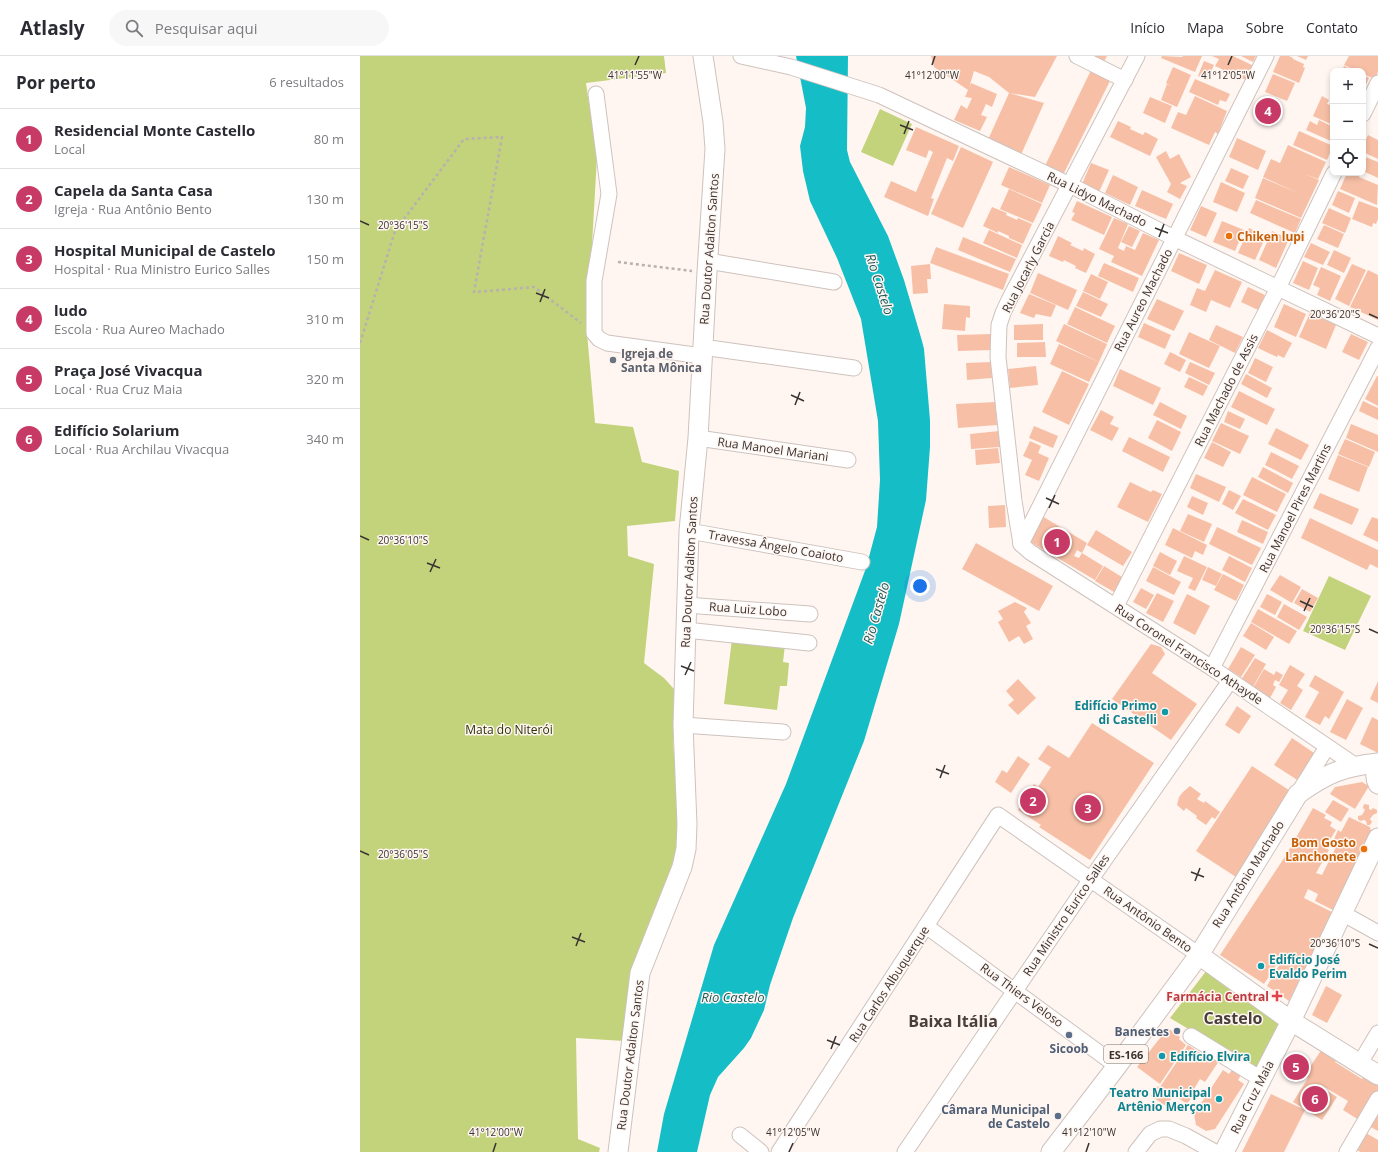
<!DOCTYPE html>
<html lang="pt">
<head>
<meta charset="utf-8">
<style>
	body { margin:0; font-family:"Open Sans",sans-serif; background:#f7f7f7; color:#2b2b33 }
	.controls { position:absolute; right:12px; top:12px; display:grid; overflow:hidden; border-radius:8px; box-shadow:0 2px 6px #0003 }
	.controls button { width:36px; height:36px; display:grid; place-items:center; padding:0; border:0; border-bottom:1px solid #e1e1e2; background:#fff; color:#2b2b33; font:20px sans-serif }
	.you { position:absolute; left:560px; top:530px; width:14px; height:14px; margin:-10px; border:3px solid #fff; border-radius:50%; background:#1a73e8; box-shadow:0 0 0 6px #1a73e833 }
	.badge { display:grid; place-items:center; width:26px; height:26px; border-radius:50%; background:#c83a66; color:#fff; font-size:13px; font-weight:700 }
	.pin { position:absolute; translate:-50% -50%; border:2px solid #fff; box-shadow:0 1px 4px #0006 }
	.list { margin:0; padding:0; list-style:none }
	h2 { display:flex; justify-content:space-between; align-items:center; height:52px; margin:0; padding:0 16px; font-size:17px }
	h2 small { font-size:13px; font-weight:400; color:#7c7c81 }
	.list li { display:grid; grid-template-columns:26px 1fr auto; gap:12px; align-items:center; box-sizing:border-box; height:60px; padding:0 16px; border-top:1px solid #e1e1e2 }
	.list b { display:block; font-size:15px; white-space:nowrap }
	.list p { margin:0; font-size:13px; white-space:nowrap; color:#7c7c81 }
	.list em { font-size:13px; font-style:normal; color:#7c7c81 }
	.icon { flex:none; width:22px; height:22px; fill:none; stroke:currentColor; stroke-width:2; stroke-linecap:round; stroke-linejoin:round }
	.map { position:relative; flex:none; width:1018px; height:1096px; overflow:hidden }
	header { display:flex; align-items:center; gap:24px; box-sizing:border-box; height:56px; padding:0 20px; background:#fff; border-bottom:1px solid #e1e1e2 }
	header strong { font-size:19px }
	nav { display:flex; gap:22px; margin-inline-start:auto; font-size:14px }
	.search { width:280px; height:36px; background:#f7f7f7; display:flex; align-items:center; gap:10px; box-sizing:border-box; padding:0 14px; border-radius:22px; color:#7c7c81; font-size:15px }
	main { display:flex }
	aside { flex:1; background:#fff }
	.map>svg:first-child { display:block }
</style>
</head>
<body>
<header>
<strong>Atlasly</strong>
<div class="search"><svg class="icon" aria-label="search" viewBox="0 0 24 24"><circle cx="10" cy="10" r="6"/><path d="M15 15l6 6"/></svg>Pesquisar aqui</div>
<nav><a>Início</a><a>Mapa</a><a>Sobre</a><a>Contato</a></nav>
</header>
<main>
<aside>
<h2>Por perto<small>6 resultados</small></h2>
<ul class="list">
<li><span class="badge">1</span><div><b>Residencial Monte Castello</b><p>Local</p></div><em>80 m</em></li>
<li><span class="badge">2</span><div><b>Capela da Santa Casa</b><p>Igreja · Rua Antônio Bento</p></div><em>130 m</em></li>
<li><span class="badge">3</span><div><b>Hospital Municipal de Castelo</b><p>Hospital · Rua Ministro Eurico Salles</p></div><em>150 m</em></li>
<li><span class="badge">4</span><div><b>ludo</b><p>Escola · Rua Aureo Machado</p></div><em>310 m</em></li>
<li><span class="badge">5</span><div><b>Praça José Vivacqua</b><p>Local · Rua Cruz Maia</p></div><em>320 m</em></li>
<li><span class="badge">6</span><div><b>Edifício Solarium</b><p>Local · Rua Archilau Vivacqua</p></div><em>340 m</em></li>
</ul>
</aside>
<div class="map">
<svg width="1018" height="1096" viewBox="0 0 1018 1096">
	<rect width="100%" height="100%" fill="#fff6f1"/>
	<g fill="#c3d37c">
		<polygon points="0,0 304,0 306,17 226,27 237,101 227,277 235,367 273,371 282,406 319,415 315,465 267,470 268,500 294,508 284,607 304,622 314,633 313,684 315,713 318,732 321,784 264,985 216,982 218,1083 240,1092 239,1096 0,1096"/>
		<polygon points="520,53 552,68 533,110 501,96"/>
		<polygon points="969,520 1011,540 985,594 943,575"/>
		<polygon points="372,583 425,589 423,606 429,607 427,630 420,630 417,654 364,648"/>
		<polygon points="847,914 920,968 897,1014 810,962"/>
	</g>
	<polygon fill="#15bec7" points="436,0 488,0 487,94 490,106 528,180 544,224 562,285 564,293 570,364 570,391 566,444 539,568 504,685 433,862 410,929 404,954 391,982 384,992 358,1021 350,1039 337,1096 297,1096 304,1058 354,889 426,728 506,512 517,471 520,424 518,365 501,263 477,202 450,145 443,115 440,90 445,71 446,52"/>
	<g fill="#f7c0a6">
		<polygon points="571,0 697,0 675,41 649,37 684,47 660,101 627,86 649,37 629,21 614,15 609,32 611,27 637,38 632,51 626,48 621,59 627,61 620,75 594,64 601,49 607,53 612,42 605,41 608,34 574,11"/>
		<polygon points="719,0 747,0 741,11"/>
		<polygon points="802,0 822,1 823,0 842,0 835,16 801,2"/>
		<polygon points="852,0 873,0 892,9 886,24 855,10 859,3"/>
		<polygon points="881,0 896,0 893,6"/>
		<polygon points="920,0 929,0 933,2 933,3 944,8 943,11 945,12 939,27 913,16"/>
		<polygon points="937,0 948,0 946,4"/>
		<polygon points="989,0 1018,0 1018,16 1015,23 1003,18 1003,15 997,15 984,9"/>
		<polygon points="844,5 854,9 847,24 838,20"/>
		<polygon points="984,10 994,15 982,15"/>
		<polygon points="813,11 831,19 817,51 801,44 807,28 811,30 806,27"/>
		<polygon points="731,14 751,23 702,121 684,112"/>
		<polygon points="913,18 935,27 927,45 905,36"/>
		<polygon points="1003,19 1009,22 1003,35"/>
		<polygon points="835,23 870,38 866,46 860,44 858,49 829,36"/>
		<polygon points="835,40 867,55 858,78 855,76 849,89 811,72 818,56 826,59"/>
		<polygon points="962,40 969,44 967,48 973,50 973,69 953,60"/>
		<polygon points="790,41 812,50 805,67 783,57"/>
		<polygon points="959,64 973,71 973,86 946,74 950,65 957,69"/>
		<polygon points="758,65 771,71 770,73 783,79 785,76 798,83 790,100 750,81"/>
		<polygon points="556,71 599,90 593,105 587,102 571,142 574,143 568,160 524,141 531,125 556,136 573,96 569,94 566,102 546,94"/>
		<polygon points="939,75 973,90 967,104 933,89"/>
		<polygon points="1008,79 1018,84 1018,103 1003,96 1003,90"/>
		<polygon points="877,82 906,95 898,114 869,101"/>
		<polygon points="928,89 966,106 958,123 945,118 959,124 941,162 895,142 903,122 940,138 903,121 911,103 920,107"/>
		<polygon points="601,91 633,106 603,172 571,158"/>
		<polygon points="806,95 810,103 819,98 831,121 820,127 827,130 820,143 807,136 811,128 796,101"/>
		<polygon points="1003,100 1018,106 1018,122 1003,115 1005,112 1003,111"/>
		<polygon points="731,107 749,114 739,136 722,128"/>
		<polygon points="649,111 690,129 682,147 641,129"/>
		<polygon points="871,112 889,120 883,133 865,125"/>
		<polygon points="987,117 998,117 1000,118 999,121 1018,129 1017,149 980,133"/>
		<polygon points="753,119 778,131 770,149 745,137"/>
		<polygon points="861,126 885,137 877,156 853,146"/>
		<polygon points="649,133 682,148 673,167 640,153"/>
		<polygon points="782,134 813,148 806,163 775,150"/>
		<polygon points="978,135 995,142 989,157 972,149"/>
		<polygon points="896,144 941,163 935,177 890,157"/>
		<polygon points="717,145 752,161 744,179 711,164 715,157 712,156"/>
		<polygon points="999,145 1018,152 1018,163 1016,168 1013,167 1012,171 992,163"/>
		<polygon points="841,150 857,157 846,181 830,174"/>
		<polygon points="632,151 647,157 646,159 657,164 658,162 672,168 663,188 649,182 649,180 638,175 638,177 623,170"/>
		<polygon points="969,152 991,162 985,177 962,167"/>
		<polygon points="754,162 768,168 758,192 764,195 766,190 775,194 783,177 799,184 782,220 751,206 754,200 739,193"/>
		<polygon points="862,165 884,174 875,195 853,186"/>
		<polygon points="964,169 984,178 978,192 957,183"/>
		<polygon points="769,170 780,175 772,191 761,186"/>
		<polygon points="889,172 906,180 895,204 878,197"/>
		<polygon points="629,174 662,189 657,202 623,187"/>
		<polygon points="912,175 929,183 916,212 899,204"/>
		<polygon points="698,180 712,187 710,189 723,195 724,192 735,198 726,217 715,212 716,210 704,204 703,206 689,200"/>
		<polygon points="603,181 656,203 650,216 598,194"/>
		<polygon points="951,187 970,196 963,209 944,201"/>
		<polygon points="576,191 649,218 643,234 570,207"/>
		<polygon points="974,194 991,202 984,217 967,209"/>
		<polygon points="819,197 847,209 839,228 811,215"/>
		<polygon points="943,205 958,212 949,234 933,227"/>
		<polygon points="744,207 779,222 773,236 738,220"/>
		<polygon points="570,208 571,223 567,223 568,237 553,238 551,210"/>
		<polygon points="992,208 1006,214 989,250 975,243"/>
		<polygon points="961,211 981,220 970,245 957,239 960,232 953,229"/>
		<polygon points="855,214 882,226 870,252 851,244 846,256 830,249 837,232 845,235"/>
		<polygon points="1008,214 1018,219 1018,264 990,251"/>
		<polygon points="678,217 717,234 708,254 670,237"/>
		<polygon points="731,218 748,226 740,243 723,235"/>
		<polygon points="888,231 905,239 898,254 881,246"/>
		<polygon points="723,236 748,248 741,261 716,250"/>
		<polygon points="669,238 696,249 691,261 676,258 674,262 660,257"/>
		<polygon points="797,243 824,255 814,275 787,263"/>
		<polygon points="584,248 610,250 610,262 606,261 605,275 582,273"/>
		<polygon points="924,248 946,258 936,281 914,271"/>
		<polygon points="715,251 755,270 747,287 707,268"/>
		<polygon points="950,257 976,269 966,293 939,281"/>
		<polygon points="784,267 811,279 805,293 778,281"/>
		<polygon points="683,268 683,284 654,284 654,269"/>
		<polygon points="704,268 747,288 739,306 696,285"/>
		<polygon points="856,269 883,281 875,297 849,284"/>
		<polygon points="907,274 932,287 924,302 918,299 917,301 898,292"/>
		<polygon points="829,276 860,290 849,312 819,298"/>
		<polygon points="631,278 632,294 598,295 597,279"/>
		<polygon points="991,278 1008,286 999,304 982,296"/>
		<polygon points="685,286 686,301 657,301 657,287"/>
		<polygon points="699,288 739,306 729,326 690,308"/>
		<polygon points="810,296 826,304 820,316 804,308"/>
		<polygon points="895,302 913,311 906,326 888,317"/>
		<polygon points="631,306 632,322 607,324 606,307"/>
		<polygon points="830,306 855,317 849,329 825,317"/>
		<polygon points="676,310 678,329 650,332 648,313"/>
		<polygon points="760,313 801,332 793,349 753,330"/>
		<polygon points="702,315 729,328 709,369 682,356"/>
		<polygon points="886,318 912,332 907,342 881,328"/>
		<polygon points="1017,320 1018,320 1018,350 1005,343"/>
		<polygon points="829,321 848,330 843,340 824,331"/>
		<polygon points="879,335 915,353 907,369 871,351"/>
		<polygon points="1003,345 1018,352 1018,364 999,355"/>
		<polygon points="635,346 637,369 598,372 596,348"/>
		<polygon points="800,346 827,360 821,373 793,359"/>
		<polygon points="741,354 754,361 750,368 759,372 752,385 730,374"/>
		<polygon points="868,355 885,363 880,373 864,366"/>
		<polygon points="797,364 821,376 812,395 788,382"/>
		<polygon points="861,367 889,380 880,398 852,385"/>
		<polygon points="991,368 1018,379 1018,396 986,382"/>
		<polygon points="674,370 698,380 693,392 669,382"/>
		<polygon points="916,372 949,389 941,404 908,388"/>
		<polygon points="639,375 640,391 611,393 610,378"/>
		<polygon points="769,381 810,401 803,416 762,395"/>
		<polygon points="985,383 1015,396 1009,411 978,398"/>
		<polygon points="670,385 681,390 678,397 689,402 679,425 665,419 672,404 663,400"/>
		<polygon points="852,386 871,396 863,411 844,402"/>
		<polygon points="638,392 640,407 616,409 615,394"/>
		<polygon points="911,396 939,410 932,423 905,409"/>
		<polygon points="978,399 1008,411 999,436 968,423"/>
		<polygon points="903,411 933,427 928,437 898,421"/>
		<polygon points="836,418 866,431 859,446 830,432"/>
		<polygon points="892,421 926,438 917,456 883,439"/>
		<polygon points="770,426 791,436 793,434 802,438 788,466 757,451"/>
		<polygon points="869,434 881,440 873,454 862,448"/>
		<polygon points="960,437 999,453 992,469 953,452"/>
		<polygon points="832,440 848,447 843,459 827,451"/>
		<polygon points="883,443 916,459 908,474 875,457"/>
		<polygon points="645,449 646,471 629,472 628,450"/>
		<polygon points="828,458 852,468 844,486 820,475"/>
		<polygon points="682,460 727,487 722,497 717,494 714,500 719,502 722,497 743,510 735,524 667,484"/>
		<polygon points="1012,461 1018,463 1018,486 1003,479"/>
		<polygon points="950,462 1018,494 1018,512 1010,508 1007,514 941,482"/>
		<polygon points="882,464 908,476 903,488 877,476"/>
		<polygon points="857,471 901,492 892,509 849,488"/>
		<polygon points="813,472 847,489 843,499 835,495 832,502 805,489"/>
		<polygon points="736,474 772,496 763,510 727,489"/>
		<polygon points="616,487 693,530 679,555 602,513"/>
		<polygon points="800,496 817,505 810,519 793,510"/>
		<polygon points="824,500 847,511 835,535 828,532 833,522 817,515"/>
		<polygon points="869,500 892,512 885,526 862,514"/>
		<polygon points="744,510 762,521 754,536 735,525"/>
		<polygon points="793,511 821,526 814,539 786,525"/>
		<polygon points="848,511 862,518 856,530 842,524"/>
		<polygon points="863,518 884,529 876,545 854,534"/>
		<polygon points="920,519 941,531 932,547 910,534"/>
		<polygon points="781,532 794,539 786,553 773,546"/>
		<polygon points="942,533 958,542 950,556 934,547"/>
		<polygon points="797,537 814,545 803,566 786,557"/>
		<polygon points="827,538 850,550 835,579 813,567"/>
		<polygon points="907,538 922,546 915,559 900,551"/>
		<polygon points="655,546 667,552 664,556 671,567 666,570 673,583 664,588 659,580 649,586 638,566 643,563 638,555"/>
		<polygon points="924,548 947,561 939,574 917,561"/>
		<polygon points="898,553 937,575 929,588 891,566"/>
		<polygon points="891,567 914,581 906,594 883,580"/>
		<polygon points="791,588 801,591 805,598 792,617 837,648 811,684 752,643"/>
		<polygon points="881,591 895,599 881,621 868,613"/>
		<polygon points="895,602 906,608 893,631 881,624"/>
		<polygon points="930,609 945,618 937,630 943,634 931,654 920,647 928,634 919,629"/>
		<polygon points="904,613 914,619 916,615 923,619 919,626 915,624 913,629 916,631 910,642 893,632"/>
		<polygon points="955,619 984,636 969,663 965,660 960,669 945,661 959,636 971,643 949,630"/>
		<polygon points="658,623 676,642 658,659 648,649 654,644 646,635"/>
		<polygon points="1018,625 1018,647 1010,643"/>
		<polygon points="987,643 1003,652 986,684 970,676"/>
		<polygon points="877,650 891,660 879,678 865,669"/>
		<polygon points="1012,661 1018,664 1018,697 1000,688"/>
		<polygon points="732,667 794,707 730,804 679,771 681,769 658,754 674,728 678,731 691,711 678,703 688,689 709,702"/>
		<polygon points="932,682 957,699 939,725 914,709"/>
		<polygon points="658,700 670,708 651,737 635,726 642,714 647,717"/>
		<polygon points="892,710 932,736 876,821 836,795"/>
		<polygon points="1002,726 1009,730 995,753 970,738 975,731"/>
		<polygon points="830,730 841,738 837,743 844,747 845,745 860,756 855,763 852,761 846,769 836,762 837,760 826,752 824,755 817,749 819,741 823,736"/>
		<polygon points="973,744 989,753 981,766 965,756"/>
		<polygon points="1004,748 1009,749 1009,753 1011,754 1013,752 1017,754 1017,757 1013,759 1010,763 1012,766 1010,769 1007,769 1006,765 1004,764 1000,765 998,763 998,760 1002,759 1005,754 1003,752"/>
		<polygon points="953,752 966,759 964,762 972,766 970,770 976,774 965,792 969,794 956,817 962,819 979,785 974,783 978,774 981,776 989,761 1010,771 1011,775 1006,785 1003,787 1005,788 973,854 955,845 958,838 948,833 944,842 972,856 929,945 907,930 921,906 919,905 904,928 860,899 926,799"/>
		<polygon points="966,930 982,939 967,967 952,959"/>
		<polygon points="808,972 820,981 819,983 826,989 800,1028 777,1011"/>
		<polygon points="828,989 842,998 844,995 859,1005 845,1026 840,1023 834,1033 836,1035 827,1048 814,1039 806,1050 791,1040 798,1030 800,1031"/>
		<polygon points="962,993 977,1003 975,1006 1002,1023 1004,1020 1018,1029 1018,1034 999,1064 983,1054 988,1045 961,1029 960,1030 977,1041 962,1064 933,1046 948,1022 944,1020"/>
		<polygon points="863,1014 869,1018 872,1014 881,1019 878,1024 884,1028 855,1073 846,1075 836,1069 834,1058"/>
		<polygon points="911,1038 945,1054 924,1096 882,1096"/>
		<polygon points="1018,1052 1018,1075 1007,1069"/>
		<polygon points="1006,1077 1018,1084 1018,1096 1000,1096 996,1093"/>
	</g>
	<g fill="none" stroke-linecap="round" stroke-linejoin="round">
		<defs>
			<g id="minor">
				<polyline points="381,0 431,11 519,39 710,129 814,182 1018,280"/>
				<polyline points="717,0 765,24"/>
				<polyline points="236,38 249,138 234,225 234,277 239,283 247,287 342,300"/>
				<polyline points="1003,58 1018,27"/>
				<polyline points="348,205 474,226"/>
				<polyline points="342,291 494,312"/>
				<polyline points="338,382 488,404"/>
				<polyline points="329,475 502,506"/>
				<polyline points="661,488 906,0"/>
				<polyline points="661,488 654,445 638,301 639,269 643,257 649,244 777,0"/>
				<polyline points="661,488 670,496 852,612 996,710"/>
				<polyline points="326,549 450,558"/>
				<polyline points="756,550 918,232 974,117"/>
				<polyline points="326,574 449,587"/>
				<polyline points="852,612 1018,292"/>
				<polyline points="323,669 423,676"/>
				<polyline points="939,736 967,691"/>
				<polyline points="982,857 1018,877"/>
				<polyline points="566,870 757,1010"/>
				<polyline points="831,980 901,1023"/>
				<polyline points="1000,1007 1018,977"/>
				<polyline points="380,1079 401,1096"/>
				<polyline points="419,1096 638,759 839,899"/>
				<polyline points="545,1096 731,823 870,625"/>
				<polyline points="776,1096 790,1078 800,1073 809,1073 826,1080 855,1096"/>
				<polyline points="987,1096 1018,1043"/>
			</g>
			<g id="major">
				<path d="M1018,712C1015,717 1015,722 1018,728"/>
				<polyline points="839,899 931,965 1018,1019"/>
				<polyline points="258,1096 280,917 322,811 326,793 327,768 323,669 329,475 338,382 347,216 355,93 353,66 343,0"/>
				<path d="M691,1096L757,1010L839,899L938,738C967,717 982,711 1018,707"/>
				<polyline points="864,1096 931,965 1018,782"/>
			</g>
		</defs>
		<use href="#minor" stroke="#cec2bd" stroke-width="17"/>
		<use href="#major" stroke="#cec2bd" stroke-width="21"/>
		<g stroke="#b8b1ad" stroke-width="2.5" stroke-dasharray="3 3" stroke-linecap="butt">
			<polyline points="258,206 332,215"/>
			<polyline points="0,287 35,175 104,83 142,81 114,236 174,231 221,267"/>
		</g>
		<use href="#minor" stroke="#fff" stroke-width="15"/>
		<use href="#major" stroke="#fff" stroke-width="19"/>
	</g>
	<path fill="none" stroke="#383331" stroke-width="1.5" d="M275,9L279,0M572,9L575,0M868,9L872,0M540,69L553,74M544,78L549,65M0,165L9,169M795,172L808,177M799,181L804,168M176,237L189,242M180,246L185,233M1009,258L1018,262M431,339L444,345M435,349L440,336M686,442L699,448M689,452L695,439M0,480L9,484M67,507L80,512M70,516L76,503M940,545L953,551M944,555L950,542M1009,573L1018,577M321,610L334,615M325,619L331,606M576,713L589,718M580,722L585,709M0,795L9,799M831,816L844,821M835,825L840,812M212,881L225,886M1009,888L1018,892M216,890L221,877M467,984L480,989M471,993L476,980M133,1096L136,1087M429,1096L433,1087M726,1096L729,1087"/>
	<g fill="#e8710a" stroke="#fff6f1" stroke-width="1.5">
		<circle cx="869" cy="180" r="4"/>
		<circle cx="1004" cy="793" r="4"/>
	</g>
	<circle fill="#6b7280" stroke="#fff6f1" stroke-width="1.5" cx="253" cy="304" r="4"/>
	<g fill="#0f9aa8" stroke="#fff6f1" stroke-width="1.5">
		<circle cx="805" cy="656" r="4"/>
		<circle cx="901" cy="910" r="4"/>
		<circle cx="802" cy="1000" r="4"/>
		<circle cx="859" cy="1043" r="4"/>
	</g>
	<path fill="#e0444e" stroke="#fff6f1" stroke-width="1.5" d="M915 934h4v4h4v4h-4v4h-4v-4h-4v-4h4z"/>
	<g fill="#5c6f8a" stroke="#fff6f1" stroke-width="1.5">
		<circle cx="817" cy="975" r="4"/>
		<circle cx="709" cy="979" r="4"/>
		<circle cx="698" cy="1060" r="4"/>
	</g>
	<g text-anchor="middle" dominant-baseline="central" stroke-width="3" stroke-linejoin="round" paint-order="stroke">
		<rect fill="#fff6f1" stroke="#746e6b" stroke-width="1" x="744" y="989" width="44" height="18" rx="3"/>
		<g font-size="11" font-weight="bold" fill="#383331">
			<text x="766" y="998">ES-166</text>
		</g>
		<g font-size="12" fill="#383331" stroke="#fff6f1">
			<text transform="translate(737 143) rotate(26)">Rua Lidyo Machado</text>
			<text transform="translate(349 193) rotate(-86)">Rua Doutor Adalton Santos</text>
			<text transform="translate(668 211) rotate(-63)">Rua Jocarly Garcia</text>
			<text transform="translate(783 244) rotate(-63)">Rua Aureo Machado</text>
			<text transform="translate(866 334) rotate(-63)">Rua Machado de Assis</text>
			<text transform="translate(413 393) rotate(8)">Rua Manoel Mariani</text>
			<text transform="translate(935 452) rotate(-63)">Rua Manoel Pires Martins</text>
			<text transform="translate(416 490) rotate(10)">Travessa Ângelo Coaioto</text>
			<text transform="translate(329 516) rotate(-87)">Rua Doutor Adalton Santos</text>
			<text transform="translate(388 553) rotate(4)">Rua Luiz Lobo</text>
			<text transform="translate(829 598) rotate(33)">Rua Coronel Francisco Athayde</text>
			<text transform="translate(888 818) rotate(-58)">Rua Antônio Machado</text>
			<text transform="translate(706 859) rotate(-56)">Rua Ministro Eurico Salles</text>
			<text transform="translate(788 863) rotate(35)">Rua Antônio Bento</text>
			<text transform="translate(529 928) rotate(-57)">Rua Carlos Albuquerque</text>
			<text transform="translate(662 939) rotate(36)">Rua Thiers Veloso</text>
			<text transform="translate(270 999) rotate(-83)">Rua Doutor Adalton Santos</text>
			<text transform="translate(892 1041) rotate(-63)">Rua Cruz Maia</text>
		</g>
		<g font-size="12" font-weight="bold" fill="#c56008" stroke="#fff6f1" text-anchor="start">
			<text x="877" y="180">Chiken lupi</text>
			<text x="996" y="786" text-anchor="end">Bom Gosto<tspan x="996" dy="14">Lanchonete</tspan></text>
		</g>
		<g font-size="12" font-weight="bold" fill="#5b616d" stroke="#fff6f1" text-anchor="start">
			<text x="261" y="297">Igreja de<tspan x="261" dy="14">Santa Mônica</tspan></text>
		</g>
		<g font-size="12" font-weight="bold" fill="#0d838f" stroke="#fff6f1" text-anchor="end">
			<text x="797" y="649">Edifício Primo<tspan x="797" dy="14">di Castelli</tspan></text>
			<text x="909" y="903" text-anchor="start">Edifício José<tspan x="909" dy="14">Evaldo Perim</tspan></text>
			<text x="810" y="1000" text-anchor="start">Edifício Elvira</text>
			<text x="851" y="1036">Teatro Municipal<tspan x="851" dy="14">Artênio Merçon</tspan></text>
		</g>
		<g font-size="12" fill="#2c3209" stroke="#fff6f1">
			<text x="149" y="673">Mata do Niterói</text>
		</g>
		<g font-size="12" font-weight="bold" fill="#be3a42" stroke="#fff6f1" text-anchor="end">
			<text x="909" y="940">Farmácia Central</text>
		</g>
		<g font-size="12" font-weight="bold" fill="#4e5e75" stroke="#fff6f1" text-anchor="end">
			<text x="809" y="975">Banestes</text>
			<text x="709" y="992" text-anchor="middle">Sicoob</text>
			<text x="690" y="1053">Câmara Municipal<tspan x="690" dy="14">de Castelo</tspan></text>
		</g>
		<g font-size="13" font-style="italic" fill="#1b575b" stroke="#fff6f1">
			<text transform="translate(520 228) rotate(72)">Rio Castelo</text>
			<text transform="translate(516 557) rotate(-74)">Rio Castelo</text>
			<text x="373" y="941">Rio Castelo</text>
		</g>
		<g font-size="16" font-weight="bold" fill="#483e3a" stroke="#fff6f1">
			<text x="873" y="962">Castelo</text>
			<text x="593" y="965">Baixa Itália</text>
		</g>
	</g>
	<g font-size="10" text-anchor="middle" fill="#383331" stroke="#fff6f1" stroke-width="3" stroke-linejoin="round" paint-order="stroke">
		<text x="275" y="23">41°11'55"W</text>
		<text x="572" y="23">41°12'00"W</text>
		<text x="868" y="23">41°12'05"W</text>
		<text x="43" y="173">20°36'15"S</text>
		<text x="975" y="262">20°36'20"S</text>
		<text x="43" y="488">20°36'10"S</text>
		<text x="975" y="577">20°36'15"S</text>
		<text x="43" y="802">20°36'05"S</text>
		<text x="975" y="891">20°36'10"S</text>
		<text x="136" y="1080">41°12'00"W</text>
		<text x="433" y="1080">41°12'05"W</text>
		<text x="729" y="1080">41°12'10"W</text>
	</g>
</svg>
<div class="controls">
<button>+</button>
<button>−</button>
<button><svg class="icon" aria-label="locate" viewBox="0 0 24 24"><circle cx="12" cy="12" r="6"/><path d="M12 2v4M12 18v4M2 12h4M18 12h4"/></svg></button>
</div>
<div class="you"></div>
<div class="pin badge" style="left:697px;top:486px">1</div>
<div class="pin badge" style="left:673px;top:745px">2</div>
<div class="pin badge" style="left:728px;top:752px">3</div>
<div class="pin badge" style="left:908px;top:55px">4</div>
<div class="pin badge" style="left:936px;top:1011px">5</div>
<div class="pin badge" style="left:955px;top:1043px">6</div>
</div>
</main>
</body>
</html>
